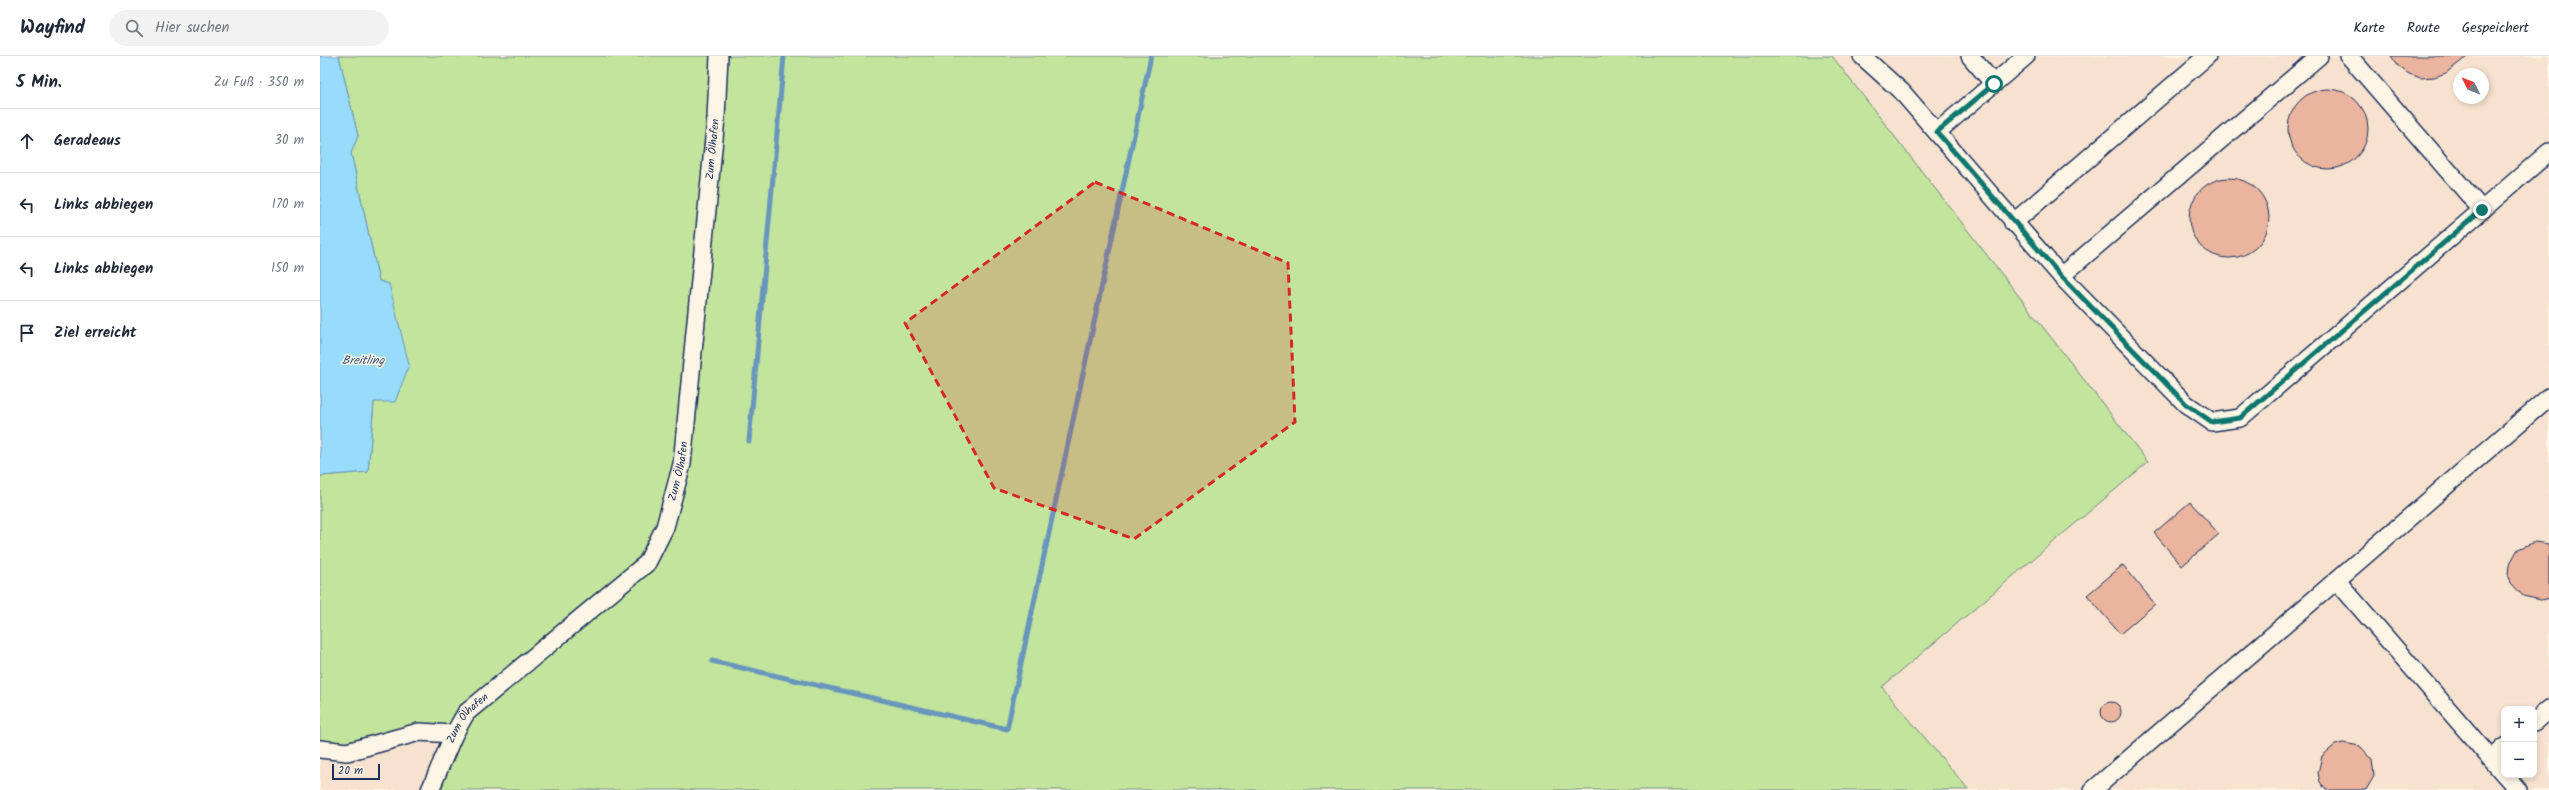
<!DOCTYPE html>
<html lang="de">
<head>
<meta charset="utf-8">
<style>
	body { margin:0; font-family:Kalam,sans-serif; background:#f2f2f3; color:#1f2937 }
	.controls { position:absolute; right:12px; bottom:12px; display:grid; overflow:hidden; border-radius:8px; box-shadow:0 2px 6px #0003 }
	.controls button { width:36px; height:36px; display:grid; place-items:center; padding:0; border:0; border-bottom:1px solid #e0e1e3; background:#fff; color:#1f2937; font:20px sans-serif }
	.compass { position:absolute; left:2133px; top:12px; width:36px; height:36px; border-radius:50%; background:#fff; box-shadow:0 2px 6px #0003; rotate:313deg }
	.scale { position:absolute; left:12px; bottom:10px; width:48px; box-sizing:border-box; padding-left:4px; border:2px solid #1b2f5e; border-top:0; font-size:11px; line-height:14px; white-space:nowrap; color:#1b2f5e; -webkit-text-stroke:3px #fcf5e5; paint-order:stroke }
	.stop { position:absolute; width:12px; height:12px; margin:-9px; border:3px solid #0f766e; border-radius:50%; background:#fff }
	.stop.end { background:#0f766e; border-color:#fff; box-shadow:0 1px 4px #0008 }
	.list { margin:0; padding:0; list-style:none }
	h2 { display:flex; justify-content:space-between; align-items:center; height:52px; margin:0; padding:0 16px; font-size:17px }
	h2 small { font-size:13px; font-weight:400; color:#747a83 }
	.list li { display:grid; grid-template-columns:26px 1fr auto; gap:12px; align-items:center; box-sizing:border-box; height:64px; padding:0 16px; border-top:1px solid #e0e1e3 }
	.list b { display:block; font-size:15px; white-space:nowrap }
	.list em { font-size:13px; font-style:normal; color:#747a83 }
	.icon { flex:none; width:22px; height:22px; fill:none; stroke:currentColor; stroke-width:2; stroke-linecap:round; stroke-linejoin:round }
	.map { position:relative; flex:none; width:2229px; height:734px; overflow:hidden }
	header { display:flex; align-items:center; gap:24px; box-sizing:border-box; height:56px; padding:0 20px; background:#fff; border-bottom:1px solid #e0e1e3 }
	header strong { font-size:19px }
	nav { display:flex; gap:22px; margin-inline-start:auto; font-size:14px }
	.search { width:280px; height:36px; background:#f2f2f3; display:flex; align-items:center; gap:10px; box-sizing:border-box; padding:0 14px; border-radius:22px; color:#747a83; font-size:15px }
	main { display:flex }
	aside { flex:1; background:#fff }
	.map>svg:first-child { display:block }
</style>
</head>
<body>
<header>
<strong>Wayfind</strong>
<div class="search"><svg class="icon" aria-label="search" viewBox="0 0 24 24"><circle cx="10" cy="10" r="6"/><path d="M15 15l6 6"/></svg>Hier suchen</div>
<nav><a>Karte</a><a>Route</a><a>Gespeichert</a></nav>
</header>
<main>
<aside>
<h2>5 Min.<small>Zu Fuß · 350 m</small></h2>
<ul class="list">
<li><svg class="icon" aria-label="ahead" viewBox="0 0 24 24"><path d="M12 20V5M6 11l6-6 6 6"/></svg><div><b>Geradeaus</b></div><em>30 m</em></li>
<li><svg class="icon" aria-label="left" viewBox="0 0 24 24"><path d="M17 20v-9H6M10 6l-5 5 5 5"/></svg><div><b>Links abbiegen</b></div><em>170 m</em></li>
<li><svg class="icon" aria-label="left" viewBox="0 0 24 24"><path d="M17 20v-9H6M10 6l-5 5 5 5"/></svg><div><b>Links abbiegen</b></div><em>150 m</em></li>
<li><svg class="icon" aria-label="arrive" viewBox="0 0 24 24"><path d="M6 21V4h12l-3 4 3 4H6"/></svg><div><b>Ziel erreicht</b></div></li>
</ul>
</aside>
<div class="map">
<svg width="2229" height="734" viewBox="0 0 2229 734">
	<rect width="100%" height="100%" fill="#fcf5e5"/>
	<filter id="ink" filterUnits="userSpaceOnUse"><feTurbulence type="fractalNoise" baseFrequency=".025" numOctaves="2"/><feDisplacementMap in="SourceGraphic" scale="8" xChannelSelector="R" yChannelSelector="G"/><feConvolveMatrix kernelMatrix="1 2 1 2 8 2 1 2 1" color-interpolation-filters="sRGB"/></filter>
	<g filter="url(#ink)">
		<g fill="#f7e2d0" fill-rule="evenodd">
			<path d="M1512,0H2229V734H1649L1562,631L1828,406ZM2139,18H2163V42H2139ZM2184,653H2214V719H2184Z"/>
			<polygon points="134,678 122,734 0,734 0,693"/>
		</g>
		<polygon fill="#c2e49d" stroke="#6e8a7e" points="19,0 1512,0 1828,406 1562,631 1649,734 122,734 134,679 0,693 0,420 48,416 54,346 69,228 59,225 31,97 38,80"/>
		<polygon fill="#99dbfb" stroke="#6796bc" points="0,0 19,0 38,80 31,97 59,225 69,228 89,309 75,346 54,346 48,416 0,420"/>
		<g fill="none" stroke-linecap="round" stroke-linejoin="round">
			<g stroke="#6796bc" stroke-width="5">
				<polyline points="429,385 464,0"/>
				<polyline points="392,605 687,673 831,0"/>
			</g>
		</g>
		<g fill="#eab49e" stroke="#1b2f5e">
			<polygon points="2071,0 2148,0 2126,17 2114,21 2101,22 2089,18 2079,11"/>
			<circle cx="2008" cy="73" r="40"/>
			<circle cx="1909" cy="162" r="40"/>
			<polygon points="1870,446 1899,478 1862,510 1834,477"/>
			<polygon points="2215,486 2229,488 2229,542 2221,544 2203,540 2191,527 2188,518 2189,509 2198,493"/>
			<polygon points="1803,509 1835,548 1800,578 1767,539"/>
			<circle cx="1791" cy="656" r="10"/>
			<polygon points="2023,687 2040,690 2052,703 2054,720 2046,734 2006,734 2000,726 1998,717 2002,700 2015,689"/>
		</g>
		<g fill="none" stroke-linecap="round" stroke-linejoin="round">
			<defs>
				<g id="minor">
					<polyline points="1542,0 1582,36 1741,220 1866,348 1892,366 1920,362 2162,154 2029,0"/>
					<polyline points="1650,0 1674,28"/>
					<polyline points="1617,76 1706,0"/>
					<polyline points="2162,154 2229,96"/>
					<polyline points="1693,167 1887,0"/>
					<polyline points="1741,220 1999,0"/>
					<polyline points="2017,525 2184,718"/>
					<polyline points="2214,666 2229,653"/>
					<polyline points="0,693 27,696 99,676 134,678"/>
					<polyline points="2171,703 2184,691"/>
					<polyline points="2185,719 2198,734"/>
					<path id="s1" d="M110,734L134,678L146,657L327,507L345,471L362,408L396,62L399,0"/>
					<polyline points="1773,734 2229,341"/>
				</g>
			</defs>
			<use href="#minor" stroke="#1b2f5e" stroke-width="20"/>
			<use href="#minor" stroke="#fcf5e5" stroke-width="17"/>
		</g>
	</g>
	<g fill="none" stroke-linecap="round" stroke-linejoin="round" filter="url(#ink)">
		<polyline stroke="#0f766e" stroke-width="5" points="1674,28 1617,76 1741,220 1866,348 1892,366 1920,362 2162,154"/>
	</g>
	<path fill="#d62828" fill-opacity="0.2" stroke="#d62828" stroke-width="3" stroke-dasharray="8 5" stroke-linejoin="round" d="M775,126L968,207L975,366L814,483L674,432L585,267Z"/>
	<g text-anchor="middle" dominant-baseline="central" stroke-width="3" stroke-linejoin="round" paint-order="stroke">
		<g font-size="11" fill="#1b2f5e" stroke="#fcf5e5">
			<text stroke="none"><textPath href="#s1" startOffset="742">Zum Ölhafen</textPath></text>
			<text stroke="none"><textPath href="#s1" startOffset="418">Zum Ölhafen</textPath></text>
			<text stroke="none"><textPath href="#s1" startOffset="82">Zum Ölhafen</textPath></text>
		</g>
		<g font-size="12" font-style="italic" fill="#34517d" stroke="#fcf5e5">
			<text x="43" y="304">Breitling</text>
		</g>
	</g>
</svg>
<div class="controls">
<button>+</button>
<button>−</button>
</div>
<svg class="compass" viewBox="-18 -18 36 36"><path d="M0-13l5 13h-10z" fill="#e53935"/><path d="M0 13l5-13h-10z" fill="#747a83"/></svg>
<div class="scale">20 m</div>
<div class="stop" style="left:1674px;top:28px"></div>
<div class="stop end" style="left:2162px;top:154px"></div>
</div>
</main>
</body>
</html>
